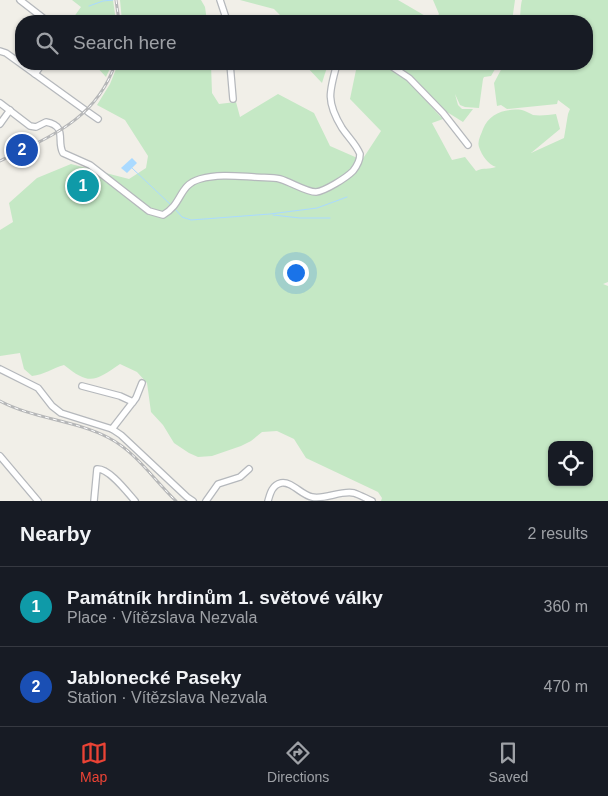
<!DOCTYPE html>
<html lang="en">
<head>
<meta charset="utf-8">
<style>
	body { margin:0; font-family:Arial,sans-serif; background:#20242c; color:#f1f3f6 }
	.controls { position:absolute; right:15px; bottom:15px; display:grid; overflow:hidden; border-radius:10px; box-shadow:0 1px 4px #0004 }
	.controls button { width:45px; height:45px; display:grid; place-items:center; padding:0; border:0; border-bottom:1px solid #363941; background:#171b24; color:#f1f3f6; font:25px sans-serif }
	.you { position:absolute; left:295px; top:272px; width:18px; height:18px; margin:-12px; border:4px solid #fff; border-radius:50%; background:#1a73e8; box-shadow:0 0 0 8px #1a73e833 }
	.badge { display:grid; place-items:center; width:32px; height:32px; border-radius:50%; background:#ea4335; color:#fff; font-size:16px; font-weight:700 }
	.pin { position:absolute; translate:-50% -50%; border:2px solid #fff; box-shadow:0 1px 5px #0006 }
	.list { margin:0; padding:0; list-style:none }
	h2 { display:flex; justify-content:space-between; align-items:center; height:65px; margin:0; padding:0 20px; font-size:21px }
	h2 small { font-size:16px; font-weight:400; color:#9ea1a6 }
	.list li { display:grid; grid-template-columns:32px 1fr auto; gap:15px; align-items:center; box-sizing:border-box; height:80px; padding:0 20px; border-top:1px solid #363941 }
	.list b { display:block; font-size:19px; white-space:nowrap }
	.list p { margin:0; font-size:16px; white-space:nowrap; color:#9ea1a6 }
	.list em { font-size:16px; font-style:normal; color:#9ea1a6 }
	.icon { flex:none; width:28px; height:28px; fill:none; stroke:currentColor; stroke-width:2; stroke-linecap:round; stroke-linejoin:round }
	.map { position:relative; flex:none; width:608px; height:501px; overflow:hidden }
	.search { position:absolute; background:#171b24; box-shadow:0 1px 4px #0004; left:15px; right:15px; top:15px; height:55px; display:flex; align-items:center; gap:12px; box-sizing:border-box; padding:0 18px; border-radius:20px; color:#9ea1a6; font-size:19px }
	.sheet { height:225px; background:#171b24 }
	nav { display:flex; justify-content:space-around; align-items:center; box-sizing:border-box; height:70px; border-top:1px solid #363941; background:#171b24; font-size:14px; color:#9ea1a6 }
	nav a { display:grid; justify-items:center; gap:2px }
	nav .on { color:#ea4335 }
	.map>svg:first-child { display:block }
</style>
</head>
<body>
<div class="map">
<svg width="608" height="501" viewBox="0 0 608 501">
	<rect width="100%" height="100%" fill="#f1efe8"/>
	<g fill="#c5e8c5" fill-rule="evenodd">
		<polygon points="72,0 113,0 116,21 71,21 81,7"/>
		<polygon points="120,0 201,0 205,7 207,21 122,21"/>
		<polygon points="240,0 398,0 434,21 286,21 274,9"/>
		<polygon points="433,0 515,0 512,21 434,21 439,14"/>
		<path d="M522,0H608V282L603,284L608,286V501H381L382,498L378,492L306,458L294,439L277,431L262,432L251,441L241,446L212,456L198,457L189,453L174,443L163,425L151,412L147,383L137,372L120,364C95,381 90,386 64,365C53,368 44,375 32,376L24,369L20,353L0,356V230L13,222L9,203L37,178L71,164L129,179L146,168L148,156L125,120L97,105L110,84L118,64H211L212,93L219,104L236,102L240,117L278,94L314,113L330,146L362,160L381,131L350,99L356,70L353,64C361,64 377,61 384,65C408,76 425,101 443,119L432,123L452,160L465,157L476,171C485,167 488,170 496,167C488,164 482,156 479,147C477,141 481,135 483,129C489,113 506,108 522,110C526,111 529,113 533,115C540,116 549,115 556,114L560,129L531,153L564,138L568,114L570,109L558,100L557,104L507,109L501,105L497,106L494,83L504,64H587V21H519C521,15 520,7 522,0ZM552,445H589V482H552Z"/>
		<polygon points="94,64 112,64 106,77"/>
		<polygon points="304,64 328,64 322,83"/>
		<polygon points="396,64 498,64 491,76 484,77 483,79 479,108 465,107 460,105 455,94 458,105 462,109 473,109 463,122 447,112"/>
	</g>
	<polygon fill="#aadaff" points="132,158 137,163 127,173 121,168"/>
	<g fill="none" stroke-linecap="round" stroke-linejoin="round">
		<g stroke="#aadaff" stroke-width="1">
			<polyline points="89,6 103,1 113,0"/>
			<polyline points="132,168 171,205"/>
			<polyline points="175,209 182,217 191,220 270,214 317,208 347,197"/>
			<polyline points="273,215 300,218 330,218"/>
		</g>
		<defs>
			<g id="minor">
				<polyline points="20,0 47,21"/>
				<polyline points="220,0 227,21"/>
				<polyline points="0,51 6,53 85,110"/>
				<polyline points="230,64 233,99"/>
				<polyline points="388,64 409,78 443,113 468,145"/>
				<polyline points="35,74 42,64"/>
				<path d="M0,103L30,126L36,127L46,122C68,126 56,141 63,153L90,165L149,211L163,215C183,204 178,185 200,179C218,174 236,176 254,177C262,178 272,177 280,179C291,182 306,192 316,192C325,191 346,178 353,171C357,166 360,161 360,154C356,144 348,137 342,128C326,102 329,92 337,64"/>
				<polyline points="88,112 98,119"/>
				<polyline points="0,124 10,110"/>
				<polyline points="0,369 38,388 52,406 61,413 112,429 121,435 187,497 193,501"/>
				<polyline points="82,386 120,396 133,402"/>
				<polyline points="112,429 136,398 142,383"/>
				<polyline points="0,456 38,501"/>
				<path d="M94,501L97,469C109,468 127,492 135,501"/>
				<polyline points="206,501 218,484 240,477 249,469"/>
				<path d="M268,501C270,494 272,485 281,483C292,481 301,495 312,497C325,500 341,490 354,493C360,495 367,499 372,501"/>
			</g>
		</defs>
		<use href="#minor" stroke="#b5b8bc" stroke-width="8"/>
		<use href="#minor" stroke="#fff" stroke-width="5.5"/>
		<defs>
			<g id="rail">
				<polyline points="116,0 119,21"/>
				<path d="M0,161C49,137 96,120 115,64"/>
				<path d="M0,401C34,419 75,420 109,438C136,452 154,480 176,501"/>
			</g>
		</defs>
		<use href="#rail" stroke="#b6b7b8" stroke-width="3"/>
		<use href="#rail" stroke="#fff" stroke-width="1" stroke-dasharray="4" stroke-linecap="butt"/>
	</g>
</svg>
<div class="controls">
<button><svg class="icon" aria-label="locate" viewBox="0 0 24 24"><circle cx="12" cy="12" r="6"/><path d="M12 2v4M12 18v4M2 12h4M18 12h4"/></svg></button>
</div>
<div class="you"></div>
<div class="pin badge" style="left:83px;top:186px;background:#0f9aa8">1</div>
<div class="pin badge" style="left:22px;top:150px;background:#1a4fb4">2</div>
<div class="search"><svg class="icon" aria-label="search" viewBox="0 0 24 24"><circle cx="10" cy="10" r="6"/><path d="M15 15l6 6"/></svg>Search here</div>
</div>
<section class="sheet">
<h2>Nearby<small>2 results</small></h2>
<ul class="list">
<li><span class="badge" style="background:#0f9aa8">1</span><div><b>Památník hrdinům 1. světové války</b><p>Place · Vítězslava Nezvala</p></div><em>360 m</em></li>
<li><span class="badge" style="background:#1a4fb4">2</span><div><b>Jablonecké Paseky</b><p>Station · Vítězslava Nezvala</p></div><em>470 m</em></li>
</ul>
</section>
<nav>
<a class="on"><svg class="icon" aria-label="map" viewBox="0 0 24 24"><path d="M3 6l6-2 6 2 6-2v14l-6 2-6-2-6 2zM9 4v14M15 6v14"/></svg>Map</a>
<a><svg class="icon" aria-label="directions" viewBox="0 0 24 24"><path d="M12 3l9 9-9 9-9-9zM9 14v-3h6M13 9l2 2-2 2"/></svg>Directions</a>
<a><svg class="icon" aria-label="saved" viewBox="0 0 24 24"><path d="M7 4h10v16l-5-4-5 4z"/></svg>Saved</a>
</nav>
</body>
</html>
